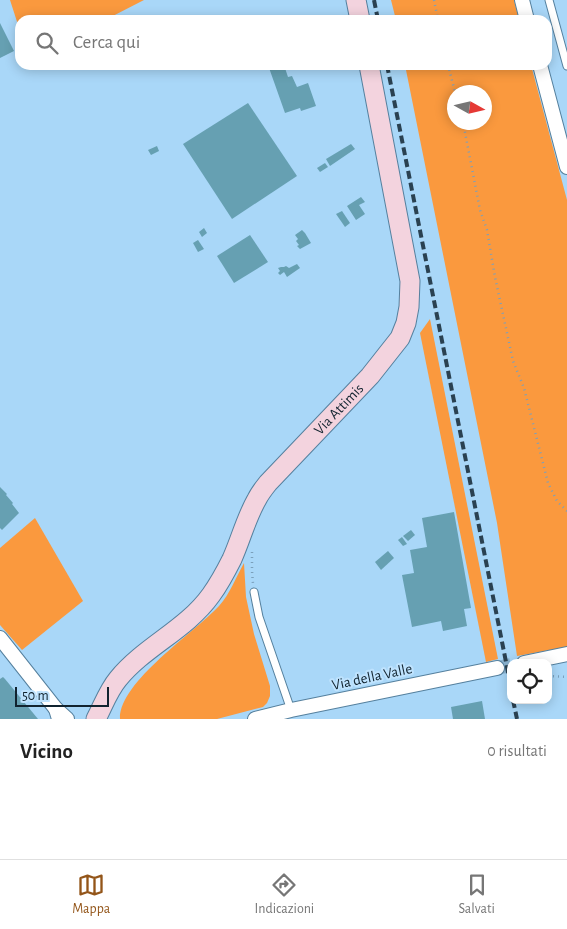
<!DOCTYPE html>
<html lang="it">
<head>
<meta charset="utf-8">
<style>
	body { margin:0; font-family:"Alegreya Sans",sans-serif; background:#f6f6f6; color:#222 }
	.controls { position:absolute; right:15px; bottom:15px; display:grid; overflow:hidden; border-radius:10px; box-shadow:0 2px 12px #0003 }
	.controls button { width:45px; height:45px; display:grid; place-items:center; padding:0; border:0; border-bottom:1px solid #e0e0e0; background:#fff; color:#222; font:25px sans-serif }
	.compass { position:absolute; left:447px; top:85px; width:45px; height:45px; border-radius:50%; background:#fff; box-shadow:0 2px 12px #0003; rotate:98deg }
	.scale { position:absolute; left:15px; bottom:12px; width:94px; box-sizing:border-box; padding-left:5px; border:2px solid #11232f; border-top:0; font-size:14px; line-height:18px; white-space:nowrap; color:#11232f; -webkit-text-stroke:4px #bfe3fe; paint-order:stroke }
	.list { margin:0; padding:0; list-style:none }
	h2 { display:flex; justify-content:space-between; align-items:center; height:65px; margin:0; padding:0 20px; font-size:21px }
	h2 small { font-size:16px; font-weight:400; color:#767676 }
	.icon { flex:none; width:28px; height:28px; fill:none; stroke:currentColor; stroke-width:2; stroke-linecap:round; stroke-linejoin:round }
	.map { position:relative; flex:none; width:567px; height:719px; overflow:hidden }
	.search { position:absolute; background:#fff; box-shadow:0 2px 12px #0003; left:15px; right:15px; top:15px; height:55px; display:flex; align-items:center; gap:12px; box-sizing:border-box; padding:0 18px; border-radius:15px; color:#767676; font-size:19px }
	.sheet { height:140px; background:#fff }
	nav { display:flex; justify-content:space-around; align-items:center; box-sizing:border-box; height:70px; border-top:1px solid #e0e0e0; background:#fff; font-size:14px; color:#767676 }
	nav a { display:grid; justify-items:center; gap:2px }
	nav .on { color:#935519 }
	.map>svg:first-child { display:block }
</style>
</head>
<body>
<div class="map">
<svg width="567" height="719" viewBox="0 0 567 719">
	<rect width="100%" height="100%" fill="#a9d7f8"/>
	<g fill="#fa993e" fill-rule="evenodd">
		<polygon points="10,0 144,0 105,20 20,20 20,31"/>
		<polygon points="391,0 514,0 519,20 396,20"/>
		<path d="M405,65H531L567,200V647L517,656L497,523ZM454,92H484V122H454Z"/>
		<polygon points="430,319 498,659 486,662 420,333"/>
		<polygon points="35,518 83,601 22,650 0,625 0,548"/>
		<path d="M244,563L246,597L254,634L270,686V696L267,703L263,707L217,719H120C119,682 194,633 219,606C230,594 236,577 244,563Z"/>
	</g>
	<g fill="#66a0b2">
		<polygon points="0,23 14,51 0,58"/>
		<polygon points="268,65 284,65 288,77 292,76 297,87 308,83 316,106 301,111 300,108 285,113"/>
		<polygon points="248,103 297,176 232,219 183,144"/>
		<polygon points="351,144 355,149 330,166 326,159"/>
		<polygon points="157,146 159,151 151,155 148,150"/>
		<polygon points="325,163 328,167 320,172 317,168"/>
		<polygon points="361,197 365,202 359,205 365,214 356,220 347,206"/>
		<polygon points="342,211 350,223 345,227 336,214"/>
		<polygon points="204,228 207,233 202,237 199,232"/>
		<polygon points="302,230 305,233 311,243 300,249 297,246 299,245 296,241 298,239 295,235"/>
		<polygon points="250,235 268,262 234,283 217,256"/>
		<polygon points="198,240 204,249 198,252 193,243"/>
		<polygon points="297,264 300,268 287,277 284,272 280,275 278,273 280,271 278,268 281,267 284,267 286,266 289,268"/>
		<polygon points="0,487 7,494 6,495 13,503 12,504 19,513 2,530 0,528"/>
		<polygon points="454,512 471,608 464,609 467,626 443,631 441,621 412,627 402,575 414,573 410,550 427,547 422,518"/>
		<polygon points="411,530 415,535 408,541 403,536"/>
		<polygon points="402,537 407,544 403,546 398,540"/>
		<polygon points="388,551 394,558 381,570 375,562"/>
		<polygon points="3,677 5,679 38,719 0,719 0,679"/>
		<polygon points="482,701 485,719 453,719 451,707"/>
	</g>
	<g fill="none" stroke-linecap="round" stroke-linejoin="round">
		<polyline stroke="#8bb3d0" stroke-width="14" stroke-dasharray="14 7" stroke-linecap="butt" points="497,668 511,665"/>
		<defs>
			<g id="lane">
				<polyline points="549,0 567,66"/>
				<polyline points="254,592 259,617 291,710"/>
			</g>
			<g id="street">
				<polyline points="522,0 527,20"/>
				<polyline points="540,65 567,167"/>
				<polyline points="0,638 56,709"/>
				<polyline points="524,663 567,654"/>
				<polyline points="59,719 56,709 67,719"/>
				<polyline points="255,719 291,710 497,668"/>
			</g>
			<g id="secondary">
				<polyline points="356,0 360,20"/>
				<path id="s1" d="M96,719C103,706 108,691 118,679C145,646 186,630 211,595C219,584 226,571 232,559C241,539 246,518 257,499C260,493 264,488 268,483L370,376L400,338L406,323L409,307L410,281L369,65"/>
			</g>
		</defs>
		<use href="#lane" stroke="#55809e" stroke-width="9"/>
		<use href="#street" stroke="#55809e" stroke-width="16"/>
		<use href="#secondary" stroke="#55809e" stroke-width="21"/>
		<g stroke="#7ba0bb" stroke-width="2.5" stroke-dasharray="1 4" stroke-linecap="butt">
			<polyline points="434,0 438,20"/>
			<polyline points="448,65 455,92"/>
			<polyline points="463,122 480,210 487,230 495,277 513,361 524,388 548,483 557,501 567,511"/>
			<polyline points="252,552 252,571 253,584"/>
			<polyline points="548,676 567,677"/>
		</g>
		<use href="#lane" stroke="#fff" stroke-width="7"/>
		<use href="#street" stroke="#fff" stroke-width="14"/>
		<use href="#secondary" stroke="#f3d3de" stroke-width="19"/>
		<g stroke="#2a4151" stroke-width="4" stroke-dasharray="8 4" stroke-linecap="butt">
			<polyline points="374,0 378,20"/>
			<polyline points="387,65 511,687"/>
			<polyline points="513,700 517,719"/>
		</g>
	</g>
	<g text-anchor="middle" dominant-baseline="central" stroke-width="4" stroke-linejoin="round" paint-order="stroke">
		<g font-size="15" fill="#11232f" stroke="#bfe3fe">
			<text stroke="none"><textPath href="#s1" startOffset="400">Via Attimis</textPath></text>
			<text transform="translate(372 677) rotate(-12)">Via della Valle</text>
		</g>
	</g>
</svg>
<div class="controls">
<button><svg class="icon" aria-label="locate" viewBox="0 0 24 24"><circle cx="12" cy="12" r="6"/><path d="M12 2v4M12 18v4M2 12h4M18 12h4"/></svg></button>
</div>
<svg class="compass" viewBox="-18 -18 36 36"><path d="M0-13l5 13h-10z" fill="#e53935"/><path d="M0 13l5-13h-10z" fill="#767676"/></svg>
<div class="scale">50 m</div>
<div class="search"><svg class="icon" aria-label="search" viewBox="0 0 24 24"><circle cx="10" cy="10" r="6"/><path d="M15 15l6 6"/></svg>Cerca qui</div>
</div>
<section class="sheet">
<h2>Vicino<small>0 risultati</small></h2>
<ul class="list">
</ul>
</section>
<nav>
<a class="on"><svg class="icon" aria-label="map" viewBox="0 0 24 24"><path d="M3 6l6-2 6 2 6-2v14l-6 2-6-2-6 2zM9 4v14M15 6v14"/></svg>Mappa</a>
<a><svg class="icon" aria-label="directions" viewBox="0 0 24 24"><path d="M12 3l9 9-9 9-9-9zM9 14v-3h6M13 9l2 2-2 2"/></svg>Indicazioni</a>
<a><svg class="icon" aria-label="saved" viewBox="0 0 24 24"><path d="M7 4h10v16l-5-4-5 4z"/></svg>Salvati</a>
</nav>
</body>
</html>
